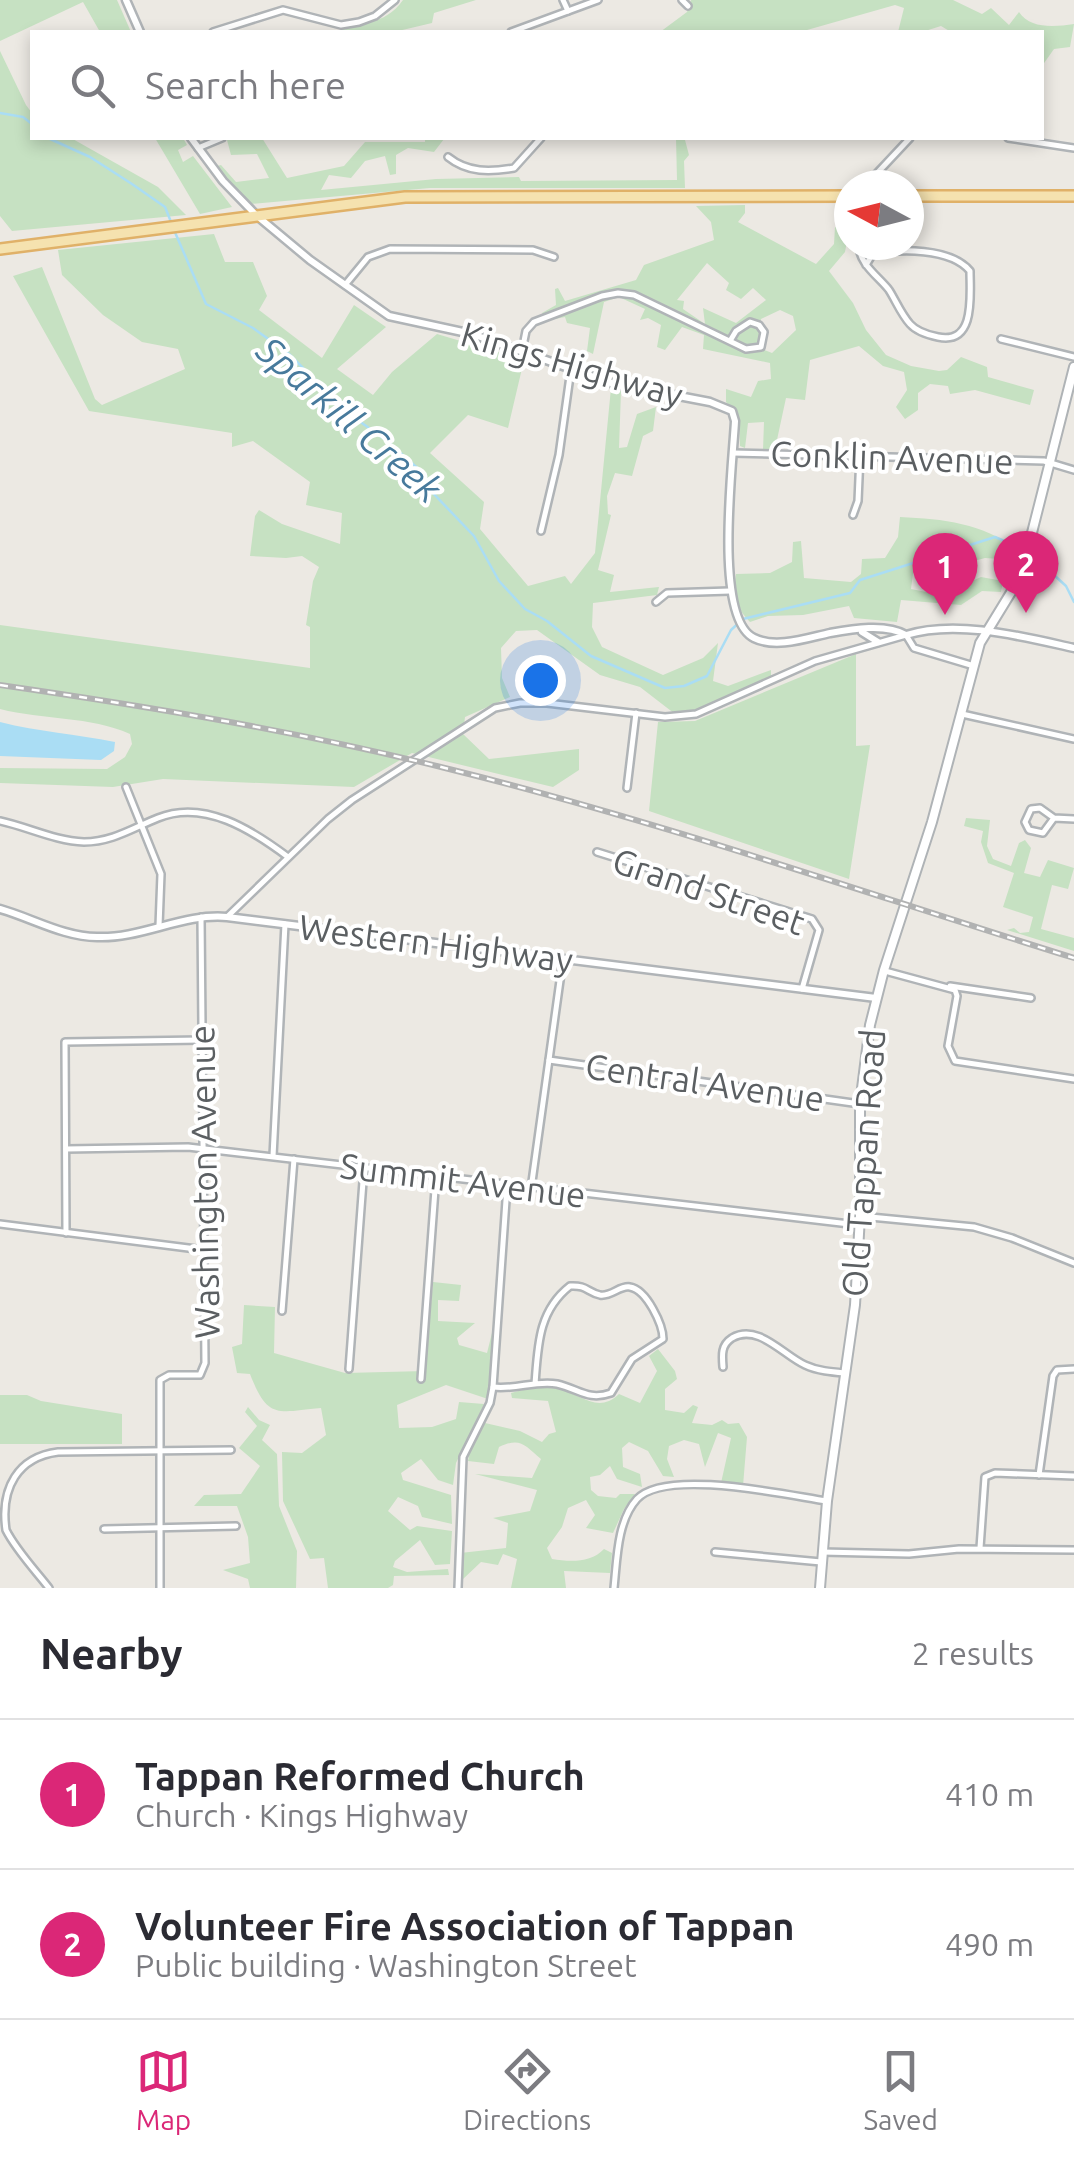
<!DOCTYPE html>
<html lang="en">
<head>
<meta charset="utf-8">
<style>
	body { margin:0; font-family:Ubuntu,sans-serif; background:#f7f7f7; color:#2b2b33 }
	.compass { position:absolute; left:834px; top:170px; width:90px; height:90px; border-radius:50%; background:#fff; box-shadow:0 5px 15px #0003; rotate:277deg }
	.you { position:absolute; left:540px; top:680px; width:35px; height:35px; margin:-25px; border:8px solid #fff; border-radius:50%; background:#1a73e8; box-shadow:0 0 0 15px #1a73e833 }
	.badge { display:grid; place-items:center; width:65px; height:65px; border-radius:50%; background:#db2777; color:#fff; font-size:32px; font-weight:700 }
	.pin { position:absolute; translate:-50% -82px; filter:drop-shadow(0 2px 5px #0008) }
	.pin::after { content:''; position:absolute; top:52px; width:35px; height:30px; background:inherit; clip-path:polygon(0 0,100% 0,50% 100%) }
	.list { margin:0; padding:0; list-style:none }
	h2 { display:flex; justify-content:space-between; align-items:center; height:130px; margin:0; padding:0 40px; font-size:42px }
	h2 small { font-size:32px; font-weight:400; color:#7c7c81 }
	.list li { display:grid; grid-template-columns:65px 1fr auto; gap:30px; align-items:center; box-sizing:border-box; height:150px; padding:0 40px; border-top:2px solid #e1e1e2 }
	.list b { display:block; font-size:38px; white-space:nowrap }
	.list p { margin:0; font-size:32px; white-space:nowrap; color:#7c7c81 }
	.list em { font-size:32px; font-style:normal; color:#7c7c81 }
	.icon { flex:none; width:55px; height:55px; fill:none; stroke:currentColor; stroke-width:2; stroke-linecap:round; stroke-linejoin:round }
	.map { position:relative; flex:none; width:1074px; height:1588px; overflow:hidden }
	.search { position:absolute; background:#fff; box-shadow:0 5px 15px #0003; left:30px; right:30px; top:30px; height:110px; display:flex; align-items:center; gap:25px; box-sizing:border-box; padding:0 35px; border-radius:0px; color:#7c7c81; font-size:38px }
	.sheet { height:430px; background:#fff }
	nav { display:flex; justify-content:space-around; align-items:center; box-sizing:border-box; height:140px; border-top:2px solid #e1e1e2; background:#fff; font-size:28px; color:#7c7c81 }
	nav a { display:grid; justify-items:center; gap:5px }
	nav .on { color:#db2777 }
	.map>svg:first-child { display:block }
</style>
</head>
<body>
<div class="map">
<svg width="1074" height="1588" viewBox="0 0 1074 1588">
	<rect width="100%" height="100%" fill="#ece9e3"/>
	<g fill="#c6e1c2" fill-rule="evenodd">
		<polygon points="0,0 117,0 131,32 100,32 83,2 0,41"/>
		<path d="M403,0H476L434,13L432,23L394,32H336C359,21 384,27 403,0Z"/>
		<path d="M691,0H953L982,14L991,8L1009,25L1019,12C1030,29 1054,27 1074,24L1070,47L1054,49L1042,66V32H951L941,26L922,32H898L904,8L895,5L800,32H660L687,12Z"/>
		<polygon points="0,51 26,105 32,113 32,138 71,138 158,187 186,215 12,231 0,216"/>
		<polygon points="155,138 183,138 187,145 178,150 183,162 193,156 232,207 200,214"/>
		<polygon points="234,138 262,138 287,178 344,166 365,142 425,142 425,138 457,138 444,139 434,152 408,148 396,155 396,174 390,175 385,156 365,161 351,178 329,175 321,190 436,179 519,177 521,181 677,180 676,138 688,138 685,140 689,155 684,161 685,188 430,188 250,204 217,166 221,165 236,182 269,178 257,154 231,155 227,140"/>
		<path d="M745,205V213L738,222L816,264L834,244L835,227L849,230L845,252L829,271L853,303L866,330L886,355L911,366L939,371L947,370L961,357L987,367L988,377L1034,390L1030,405L975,390L950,394L948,386L930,384L918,393V410L905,419L896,407L907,390L904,372L883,366L859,346L810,360L805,400L786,398L775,449L763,450L764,422L748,423L745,448L740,446L739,417L726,402V389L751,397L758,381L771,379L770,363L703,349L704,335L682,327L665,350L657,347L661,325L648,318L640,320L645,309L619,297L604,302L593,354L587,351L590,328L567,323L565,317L545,321L542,313L556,305L555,289L558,288L565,301L636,280L644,265L714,240L711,222L696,206ZM707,263L729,283L726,290L741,299L753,288L766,300L736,323L703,308L705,324L683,309L684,301L677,300ZM780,310L793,316L796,330L772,353L755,346L760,336L761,319Z"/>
		<path d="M214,234L225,262H253L267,296L259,310L322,358L354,305L386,327L337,369L373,395L392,372L437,334L524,360L508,428L468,415L430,453L484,502L480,529L528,586L565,576L571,584L595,553L611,388L621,391L619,448L627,447L637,414L656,407L653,431L643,436L632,476L615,473L607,496L608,514L611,515L598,570L614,575L610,592L659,587L657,595L593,603L592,627L602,647L663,675L703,658L718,643L713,681L728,686L771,670V677L697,711L675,714L640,687L600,675L537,630L516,631L501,648L502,678L510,697L465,717L463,734L489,759L579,749V770L553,787L412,753L354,787L163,779L113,787L0,783V768L107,769L125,757L132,744L130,734C90,716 43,720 0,709V625L310,668V627L306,625L313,581L319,567L302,556L286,558L250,556L255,516L259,510L282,524L340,544L342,513L306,505L310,482L253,441L232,447V433L89,411L13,276L42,267L95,399L102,405L185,369L178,349L142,342L103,315L62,275L58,250Z"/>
		<path d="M900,517C944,519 982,523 1018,550L1015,560L985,558L963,564L935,562L913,573L911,589L941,595L981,577L1003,581L1001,592L982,591L961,605L901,600L897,622L854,618L849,606L803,615L768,616L750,622C735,607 733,595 736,574L770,573L792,562L793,542L801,541L804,578L851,582L861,574L862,559L885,558L898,537Z"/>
		<polygon points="856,654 856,746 870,745 849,879 649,811 658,722 695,721"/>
		<polygon points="966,818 990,820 987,846 993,859 1011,866 1019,843 1025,840 1031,848 1024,873 1040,877 1048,860 1074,868 1068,889 1052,885 1041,929 1074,938 1074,951 1007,930 1014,928 1020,933 1029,932 1033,917 1003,907 1014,873 988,863 981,842 983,831 964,826"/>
		<path d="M433,1282L461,1285L459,1301L438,1300V1321L475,1323L457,1338L459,1345L487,1353L492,1333L494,1334L488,1399L446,1385L397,1405L399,1428L432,1427L456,1419L459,1402L484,1404L456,1463L453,1485L438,1480L421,1459L401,1473L403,1480L451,1495L452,1524L422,1517L418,1506L398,1497L388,1511L410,1530L417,1526L452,1531L450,1564L435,1565L420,1540L395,1561L393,1567L407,1572L448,1569L449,1575L394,1576L393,1585L388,1588H328L324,1558L310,1559L283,1501L282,1452L302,1453L326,1435L321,1408C277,1412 268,1420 250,1374L237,1373L232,1347L242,1344L244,1305L275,1307L274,1353L345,1373L425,1371Z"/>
		<path d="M658,1349L675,1371L677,1379L665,1389V1410L684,1413L693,1405L698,1407L692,1423L712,1425L722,1420L728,1424L739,1423L747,1437L743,1486L721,1483L731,1438L718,1433L705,1467L699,1444L684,1440L669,1446L667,1459L674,1477L663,1476L648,1451L629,1442L622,1448L623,1467L640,1474L642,1487L617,1479L610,1466L600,1475L590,1477L591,1490L598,1496L616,1498L620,1494H635L624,1509L613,1533L586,1528L595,1515L586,1500L568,1508L562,1527L547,1548L552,1559C570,1562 591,1563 604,1549L612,1553L610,1573L564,1571L566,1588H511L517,1559L503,1554L498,1565L481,1562L462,1580L460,1553L506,1548L508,1523L493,1518L530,1511L537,1490L475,1474L532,1478L541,1459C524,1445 521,1437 499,1447L494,1464L468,1461L470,1450L485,1423L520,1431L542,1442L549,1434L556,1432L548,1401L512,1398L511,1393C527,1389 543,1385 560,1389C582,1395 598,1414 619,1394L640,1403L657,1371L649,1356Z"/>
		<polygon points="0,1395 27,1395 41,1401 122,1414 122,1444 0,1444"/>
		<polygon points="248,1407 259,1420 270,1425 262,1440 277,1454 279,1506 297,1551 296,1588 250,1588 248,1579 223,1570 250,1563 248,1537 237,1506 194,1506 204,1495 241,1494 260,1466 239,1448 257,1426 245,1412"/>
	</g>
	<path fill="#aaddf4" d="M0,722C39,732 76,734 115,742L114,751L101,760L0,756Z"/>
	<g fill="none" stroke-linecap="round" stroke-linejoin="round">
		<g stroke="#aaddf4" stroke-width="2.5">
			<polyline points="0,113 23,117 32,124"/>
			<polyline points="48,138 90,157 132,184 165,207 171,222"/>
			<polyline points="174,230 206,304 253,328 289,354 348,413 387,441 423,473 431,491 474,536 499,581 525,609 547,621 591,656 665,688 684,686 707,676 731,630 743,619 850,593 860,580 995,537 1023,549"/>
			<polyline points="1030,553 1066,586 1074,602"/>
		</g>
		<defs>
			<g id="minor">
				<polyline points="563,0 568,11"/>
				<polyline points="682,0 688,6"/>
				<polyline points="213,32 283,10 341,25 359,22 375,16 395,0"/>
				<polyline points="511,32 598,0"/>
				<polyline points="1008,138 1074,148"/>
				<polyline points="198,148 222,138"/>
				<path d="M448,157C468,173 490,172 514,168L541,138"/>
				<polyline points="866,185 910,138"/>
				<path d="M859,245C859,264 878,276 889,290C896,301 901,314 910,324C917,332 928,335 938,337C976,345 970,295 970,271C951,248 899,248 872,255L866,265"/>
				<polyline points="869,245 872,255"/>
				<polyline points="345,285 368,257 390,249 533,250 554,257"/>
				<polyline points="1001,339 1074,357"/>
				<polyline points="522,351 526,331 534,322 602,296 618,293 634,295 746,349 761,347 764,332 759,325 750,322 736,331 730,341"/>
				<polyline points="733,453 1044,461 1074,470"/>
				<polyline points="853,515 858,501 860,455"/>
				<polyline points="541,531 559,455 571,369"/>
				<polyline points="656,602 667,593 730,591"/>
				<polyline points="962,714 1074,739"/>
				<polyline points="126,787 161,874 159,926"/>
				<polyline points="627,788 636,713"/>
				<polyline points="1054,818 1043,833 1029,830 1025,822 1031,809 1040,808 1054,818 1074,819"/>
				<path d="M0,821C28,827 55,841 84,842C112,842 133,828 158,818C204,799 252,830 288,857"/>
				<polyline points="597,852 812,919 819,930 802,989"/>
				<polyline points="227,917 328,819 352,800 495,708 520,703 547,703 665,717 696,714 815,661 906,635 914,648 974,666"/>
				<polyline points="885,971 955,990 957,996 948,1046 955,1061 1074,1079"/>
				<polyline points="950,986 1031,998"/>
				<polyline points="549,1060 860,1104"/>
				<polyline points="66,1149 188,1147 858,1225"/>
				<polyline points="273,1156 285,924"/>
				<polyline points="531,1189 563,959"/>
				<polyline points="860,1216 974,1227 1012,1238 1074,1263"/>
				<polyline points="0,1224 204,1250"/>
				<polyline points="66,1233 65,1042 202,1040"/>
				<polyline points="282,1311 294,1159"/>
				<path d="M723,1367C722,1355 721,1345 732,1338C758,1323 783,1355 805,1365C818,1371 832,1372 845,1373"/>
				<polyline points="349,1369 364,1168"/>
				<polyline points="421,1379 436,1176"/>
				<path d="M493,1387C515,1390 536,1380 557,1384C579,1389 588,1401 611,1393L632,1359L663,1339C663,1325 647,1290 630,1287C620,1285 611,1297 600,1295C587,1292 587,1285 570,1286C538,1311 538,1346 535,1384"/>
				<polyline points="1039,1475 1053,1376 1057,1370 1074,1369"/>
				<polyline points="104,1529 236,1526"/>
				<polyline points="980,1548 985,1477 995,1473 1074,1476"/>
				<polyline points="715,1552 821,1562"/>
				<polyline points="822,1552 909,1554 959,1549 1074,1550"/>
				<path d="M49,1588C35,1570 16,1550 6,1530C0,1488 18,1457 58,1452L231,1450"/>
				<polyline points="160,1588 160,1380 169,1375 200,1375 205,1363 201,917"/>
				<polyline points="458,1588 463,1457 490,1403 493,1387 507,1186"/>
				<path d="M614,1588C617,1560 617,1521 637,1499C666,1468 786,1495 827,1501"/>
			</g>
			<g id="tertiary">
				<polyline points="126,0 140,32"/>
				<path d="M191,138L223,181L256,215L310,260L389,316L472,334L611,383L710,402L732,411L735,421C733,463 713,618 754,638C776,649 807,638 830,633C852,629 886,623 906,635C957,619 1024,637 1074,648"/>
				<polyline points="862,632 878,642"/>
				<path d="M0,909C32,918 64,937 97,937C141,939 183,913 227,917L876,998"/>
			</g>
			<polyline id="secondary" points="820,1588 827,1501 855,1305 860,1216 860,1104 870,1025 884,970 932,822 980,643 1021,576 1074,367"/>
			<g id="primary">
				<polyline points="909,196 1074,196"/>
				<polyline points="0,249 405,197 849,196"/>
			</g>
		</defs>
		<use href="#minor" stroke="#b0b4b7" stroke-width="10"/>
		<use href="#tertiary" stroke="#b0b4b7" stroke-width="11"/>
		<use href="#secondary" stroke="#afb3b6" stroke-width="12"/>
		<use href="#primary" stroke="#e0b168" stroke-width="14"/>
		<use href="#minor" stroke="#fff" stroke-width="5"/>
		<use href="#tertiary" stroke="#fff" stroke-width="6"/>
		<use href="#secondary" stroke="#fff" stroke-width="8"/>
		<use href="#primary" stroke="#f5e2af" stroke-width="9"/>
		<defs>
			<path id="rail" d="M0,685C152,707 303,732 453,770C662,822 868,894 1074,958"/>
		</defs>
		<use href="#rail" stroke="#b1b2b2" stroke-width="6"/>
		<use href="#rail" stroke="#fff" stroke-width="2.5" stroke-dasharray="8" stroke-linecap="butt"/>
	</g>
	<g text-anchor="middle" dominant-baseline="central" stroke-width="8" stroke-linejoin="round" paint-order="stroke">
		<g font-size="35" fill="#5b5f62" stroke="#fff">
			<text transform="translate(572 364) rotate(16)">Kings Highway</text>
			<text transform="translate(892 457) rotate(2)">Conklin Avenue</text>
			<text transform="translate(709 891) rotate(19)">Grand Street</text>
			<text transform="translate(436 943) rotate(7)">Western Highway</text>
			<text transform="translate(705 1082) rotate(8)">Central Avenue</text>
			<text transform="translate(863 1163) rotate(-86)">Old Tappan Road</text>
			<text transform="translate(463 1180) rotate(7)">Summit Avenue</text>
			<text transform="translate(204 1182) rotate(-91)">Washington Avenue</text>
		</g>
		<g font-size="38" font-style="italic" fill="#477a9c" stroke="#fff">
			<text transform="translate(350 419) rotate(41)">Sparkill Creek</text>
		</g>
	</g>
</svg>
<svg class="compass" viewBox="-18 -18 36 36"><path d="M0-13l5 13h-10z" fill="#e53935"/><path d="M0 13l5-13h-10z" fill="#7c7c81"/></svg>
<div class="you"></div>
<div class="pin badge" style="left:945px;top:615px">1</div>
<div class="pin badge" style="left:1026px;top:613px">2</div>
<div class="search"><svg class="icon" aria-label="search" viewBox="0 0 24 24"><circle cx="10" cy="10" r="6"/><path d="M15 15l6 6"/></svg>Search here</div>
</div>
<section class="sheet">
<h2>Nearby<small>2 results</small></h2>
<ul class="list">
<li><span class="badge">1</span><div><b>Tappan Reformed Church</b><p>Church · Kings Highway</p></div><em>410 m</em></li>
<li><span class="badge">2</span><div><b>Volunteer Fire Association of Tappan</b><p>Public building · Washington Street</p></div><em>490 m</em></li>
</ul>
</section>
<nav>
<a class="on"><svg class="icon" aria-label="map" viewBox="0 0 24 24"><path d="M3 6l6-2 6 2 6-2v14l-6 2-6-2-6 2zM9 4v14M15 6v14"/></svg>Map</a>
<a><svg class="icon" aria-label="directions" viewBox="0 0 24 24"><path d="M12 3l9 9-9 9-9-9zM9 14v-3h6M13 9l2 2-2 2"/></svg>Directions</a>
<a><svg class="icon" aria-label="saved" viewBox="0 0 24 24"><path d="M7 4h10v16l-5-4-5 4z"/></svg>Saved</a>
</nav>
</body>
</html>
